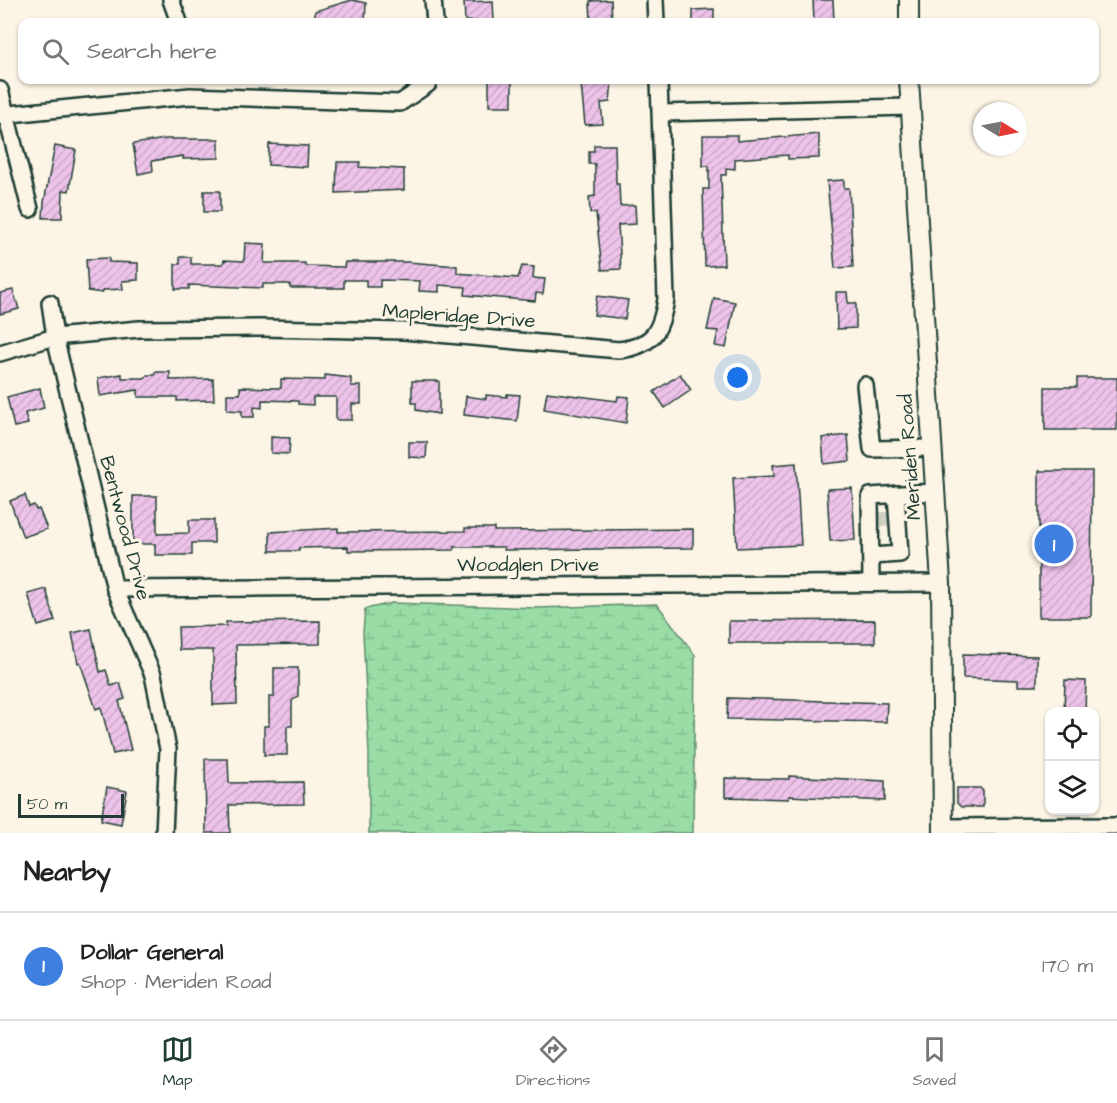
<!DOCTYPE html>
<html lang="en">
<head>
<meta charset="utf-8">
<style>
	body { margin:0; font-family:"Architects Daughter",sans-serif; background:#f2f2f2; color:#222 }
	.controls { position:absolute; right:18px; bottom:18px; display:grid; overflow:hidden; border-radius:12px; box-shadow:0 2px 4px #0004 }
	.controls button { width:54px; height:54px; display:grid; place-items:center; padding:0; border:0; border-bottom:2px solid #e0e0e0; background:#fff; color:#222; font:30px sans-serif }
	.compass { position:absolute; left:973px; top:102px; width:54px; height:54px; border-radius:50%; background:#fff; box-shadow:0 2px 4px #0004; rotate:100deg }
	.scale { position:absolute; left:18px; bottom:15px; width:106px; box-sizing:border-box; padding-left:6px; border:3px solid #1f3d34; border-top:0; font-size:16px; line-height:21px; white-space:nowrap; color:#1f3d34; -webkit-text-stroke:4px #fcf5e5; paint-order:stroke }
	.you { position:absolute; left:738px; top:378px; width:21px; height:21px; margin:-15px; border:4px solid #fff; border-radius:50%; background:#1a73e8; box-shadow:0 0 0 9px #1a73e833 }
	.badge { display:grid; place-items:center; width:39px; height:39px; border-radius:50%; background:#1f3d34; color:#fff; font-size:20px; font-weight:700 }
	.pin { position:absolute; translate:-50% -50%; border:3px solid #fff; box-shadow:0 2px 6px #0006 }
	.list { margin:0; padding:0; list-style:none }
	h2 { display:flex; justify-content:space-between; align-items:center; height:78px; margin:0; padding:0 24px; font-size:26px }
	h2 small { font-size:20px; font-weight:400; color:#767676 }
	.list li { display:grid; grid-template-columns:39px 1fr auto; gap:18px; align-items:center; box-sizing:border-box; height:108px; padding:0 24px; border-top:2px solid #e0e0e0 }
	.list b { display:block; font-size:22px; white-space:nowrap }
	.list p { margin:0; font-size:20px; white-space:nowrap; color:#767676 }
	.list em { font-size:20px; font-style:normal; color:#767676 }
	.icon { flex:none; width:33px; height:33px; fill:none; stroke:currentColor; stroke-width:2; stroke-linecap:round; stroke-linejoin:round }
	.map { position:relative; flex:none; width:1117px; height:833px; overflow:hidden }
	.search { position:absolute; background:#fff; box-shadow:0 2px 4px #0004; left:18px; right:18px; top:18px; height:66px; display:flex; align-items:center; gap:15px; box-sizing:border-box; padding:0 21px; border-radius:12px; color:#767676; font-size:22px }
	.sheet { height:186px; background:#fff }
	nav { display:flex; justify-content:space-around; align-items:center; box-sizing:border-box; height:84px; border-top:2px solid #e0e0e0; background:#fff; font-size:16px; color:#767676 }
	nav a { display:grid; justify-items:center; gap:3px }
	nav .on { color:#1f3d34 }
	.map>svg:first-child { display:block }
</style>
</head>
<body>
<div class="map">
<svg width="1117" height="833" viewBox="0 0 1117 833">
	<defs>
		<pattern id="wetland-marsh" width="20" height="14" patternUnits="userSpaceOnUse" patternTransform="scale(1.5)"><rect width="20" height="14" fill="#9adca6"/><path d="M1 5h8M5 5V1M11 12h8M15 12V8" fill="none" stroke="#84be90"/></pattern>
		<pattern id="building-hatch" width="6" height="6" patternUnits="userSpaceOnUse" patternTransform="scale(1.5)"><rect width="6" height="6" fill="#eec3ea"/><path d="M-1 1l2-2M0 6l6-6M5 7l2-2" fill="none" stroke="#cca8c9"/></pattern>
	</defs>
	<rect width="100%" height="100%" fill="#fcf5e5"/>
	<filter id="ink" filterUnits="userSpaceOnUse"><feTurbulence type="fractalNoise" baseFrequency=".0167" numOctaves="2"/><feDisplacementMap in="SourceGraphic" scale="12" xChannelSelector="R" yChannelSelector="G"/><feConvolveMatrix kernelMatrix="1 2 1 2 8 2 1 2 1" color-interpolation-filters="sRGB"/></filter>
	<g filter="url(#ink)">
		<polygon fill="url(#wetland-marsh)" stroke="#5c8c6d" stroke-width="1.5" points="392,603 538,608 657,604 695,655 693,833 369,833 369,754 363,632 365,609"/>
		<g fill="url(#building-hatch)" stroke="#1f3d34" stroke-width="1.5">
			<polygon points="352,0 366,3 365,22 315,22 315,11"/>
			<polygon points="611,0 612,22 591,22 590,1"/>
			<polygon points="813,0 833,0 834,22 814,22"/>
			<polygon points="493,1 494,22 465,21 464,2"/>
			<polygon points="714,9 714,22 693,22 693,10"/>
			<rect x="489" y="80" width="23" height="26"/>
			<polygon points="587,80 612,80 610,102 601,103 603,124 585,125 581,84 587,84"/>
			<polygon points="819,134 819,158 788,159 788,155 735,159 735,169 726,168 726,175 721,175 724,265 705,266 703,189 709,189 709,166 703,166 703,135 737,135 737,141"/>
			<polygon points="165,139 219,139 219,158 183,159 183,156 152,161 153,171 138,174 133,144"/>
			<polygon points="269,144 308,146 307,167 268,165"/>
			<polygon points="594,145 615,145 616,184 619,184 620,206 635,205 636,224 618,225 621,269 602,270 596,213 590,213 589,197 595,196 595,164 589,164 589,151 594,151"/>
			<polygon points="55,146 76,150 69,191 63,190 62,218 43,218 44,202"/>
			<polygon points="337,162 360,162 359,167 404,169 404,190 336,193"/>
			<polygon points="844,180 844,188 849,188 853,267 835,268 827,181"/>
			<rect x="204" y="191" width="16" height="21"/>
			<polygon points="245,243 265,244 264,263 305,263 305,266 344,267 345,262 407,262 457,266 457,273 518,278 522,266 534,267 533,278 545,279 543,294 536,293 535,301 465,295 466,287 439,285 439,292 419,291 420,281 380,280 380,287 366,287 366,280 344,280 344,288 290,288 290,284 263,284 263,288 189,285 189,289 175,289 175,264 180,264 180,257 191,257 191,264 223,264 224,260 244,261"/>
			<polygon points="109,258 109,262 138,263 138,280 122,281 123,289 104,290 102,293 88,291 86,259"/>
			<polygon points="13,290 19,309 0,314 0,293"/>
			<polygon points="836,292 847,292 848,303 856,303 856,328 837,329"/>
			<polygon points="597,296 628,300 625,319 594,315"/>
			<polygon points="714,298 735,302 726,348 715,346 718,331 707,330"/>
			<polygon points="155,372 170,372 170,380 213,379 214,400 177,401 177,397 138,397 138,390 100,396 98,378 122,374 122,378 145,378 147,375 155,375"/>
			<polygon points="680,374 691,390 665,408 654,392"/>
			<polygon points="325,375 351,378 351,386 361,386 361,404 352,404 352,420 336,420 336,397 313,397 313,405 298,404 298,401 262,400 262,408 254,407 254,417 242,417 242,411 227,410 227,394 240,394 240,387 281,388 281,379 325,380"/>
			<polygon points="1077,378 1117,378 1117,430 1045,430 1045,387 1077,387"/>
			<polygon points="412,381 439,381 439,414 416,410 416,403 412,403"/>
			<polygon points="40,388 44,408 25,413 28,424 14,427 7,397"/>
			<polygon points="547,392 617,401 618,396 629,397 626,423 544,409"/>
			<polygon points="507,394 520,395 517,421 464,415 466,396 486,399 486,395 507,397"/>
			<polygon points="848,435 850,461 824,464 822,438"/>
			<polygon points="271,437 290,438 289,454 271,453"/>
			<polygon points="409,442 427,442 426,458 409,457"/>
			<polygon points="796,463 801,545 737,548 733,478 774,476 773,465"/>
			<polygon points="1039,471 1092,471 1091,617 1039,617"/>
			<polygon points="852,488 855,540 830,541 827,489"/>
			<polygon points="25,495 29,507 34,505 36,510 39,509 47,529 23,537 10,501"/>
			<polygon points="133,496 157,496 157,534 189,533 189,520 214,520 214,543 192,543 192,555 155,555 155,544 133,544"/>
			<polygon points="338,528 338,532 465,531 465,528 494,528 494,531 693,529 693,548 504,550 504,547 454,547 454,550 348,551 348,547 299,548 299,551 270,551 270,532"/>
			<polygon points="46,589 55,621 38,626 28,594"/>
			<polygon points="875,620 875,643 729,643 729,621"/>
			<polygon points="320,621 320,644 236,645 237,704 213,705 213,650 179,650 178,627 226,626 226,622"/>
			<polygon points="91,629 100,672 106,670 111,686 120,683 125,699 119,701 131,750 113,754 101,707 96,709 80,662 78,663 72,633"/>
			<polygon points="963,654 1037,656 1037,686 1018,686 1018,680 963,678"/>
			<polygon points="274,668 298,668 298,696 292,701 292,726 287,726 287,755 264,755 264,726 269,726 269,697 274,697"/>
			<polygon points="1065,680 1086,681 1085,711 1064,711"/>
			<polygon points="728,698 887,703 886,722 727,719"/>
			<polygon points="205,759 228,759 229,783 303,782 304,804 229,805 230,833 206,833"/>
			<polygon points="789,776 885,781 885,801 789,796 789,799 725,797 725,778 789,779"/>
			<polygon points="107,787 127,791 121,824 101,820"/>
			<polygon points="957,788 980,788 983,791 983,807 961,807 957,803"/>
		</g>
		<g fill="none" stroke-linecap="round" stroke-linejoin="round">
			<polyline stroke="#d0d0c2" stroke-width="15" stroke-dasharray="15 8" stroke-linecap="butt" points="876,520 890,519"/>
			<defs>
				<g id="minor">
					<polyline points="171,0 179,22"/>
					<polyline points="433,0 435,22"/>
					<polyline points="655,0 656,22"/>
					<polyline points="0,90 30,209"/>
					<polyline points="661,113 909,107"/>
					<polyline points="0,115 190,96 400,103 428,84 429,80"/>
					<polyline points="50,303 55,337 115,589 153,675 168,749 164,833"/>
					<path d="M0,353L55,337L139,329L262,328L403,331L619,350C653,346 661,331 666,299L659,80"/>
					<polyline points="865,385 872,449 932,448"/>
					<polyline points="872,556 900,554 896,494"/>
					<polyline points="871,583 870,496 934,492"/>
					<polyline points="115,589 941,583"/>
					<polyline points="943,827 1117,826"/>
				</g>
				<g id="major">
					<polyline points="909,0 909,22"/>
					<polyline points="909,80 941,583 943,833"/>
				</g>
			</defs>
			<use href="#minor" stroke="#1f3d34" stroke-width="20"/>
			<use href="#major" stroke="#1f3d34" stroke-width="22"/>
			<use href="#minor" stroke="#fcf5e5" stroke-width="15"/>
			<use href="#major" stroke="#fcf5e5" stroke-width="18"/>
		</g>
	</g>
	<g text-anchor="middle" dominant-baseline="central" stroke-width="6" stroke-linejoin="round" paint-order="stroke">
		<g font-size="20" fill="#1f3d34" stroke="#fcf5e5">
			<text transform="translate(459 316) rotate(4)">Mapleridge Drive</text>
			<text transform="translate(910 457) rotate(-94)">Meriden Road</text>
			<text transform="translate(125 528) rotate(75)">Bentwood Drive</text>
			<text x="528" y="565">Woodglen Drive</text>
		</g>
	</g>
</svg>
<div class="controls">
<button><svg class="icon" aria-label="locate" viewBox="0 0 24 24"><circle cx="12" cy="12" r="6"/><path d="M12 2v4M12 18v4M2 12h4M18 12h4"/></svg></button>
<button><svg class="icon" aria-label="layers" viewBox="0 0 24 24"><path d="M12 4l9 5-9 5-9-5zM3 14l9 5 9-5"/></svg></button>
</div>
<svg class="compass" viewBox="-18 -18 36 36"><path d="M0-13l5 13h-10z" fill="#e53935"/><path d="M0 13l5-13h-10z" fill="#767676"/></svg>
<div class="scale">50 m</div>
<div class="you"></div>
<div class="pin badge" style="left:1054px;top:544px;background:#3f7fe0">1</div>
<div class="search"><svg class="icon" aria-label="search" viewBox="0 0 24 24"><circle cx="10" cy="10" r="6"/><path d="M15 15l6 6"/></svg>Search here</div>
</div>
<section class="sheet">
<h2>Nearby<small></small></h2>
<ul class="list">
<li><span class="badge" style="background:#3f7fe0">1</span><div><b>Dollar General</b><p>Shop · Meriden Road</p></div><em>170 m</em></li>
</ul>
</section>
<nav>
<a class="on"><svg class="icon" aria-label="map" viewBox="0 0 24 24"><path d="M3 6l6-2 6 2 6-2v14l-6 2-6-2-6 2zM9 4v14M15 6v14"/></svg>Map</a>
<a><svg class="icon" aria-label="directions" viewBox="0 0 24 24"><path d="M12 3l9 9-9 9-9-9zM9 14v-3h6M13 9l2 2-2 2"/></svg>Directions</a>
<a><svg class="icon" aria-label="saved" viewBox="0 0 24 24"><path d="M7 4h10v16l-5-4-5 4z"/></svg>Saved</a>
</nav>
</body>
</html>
